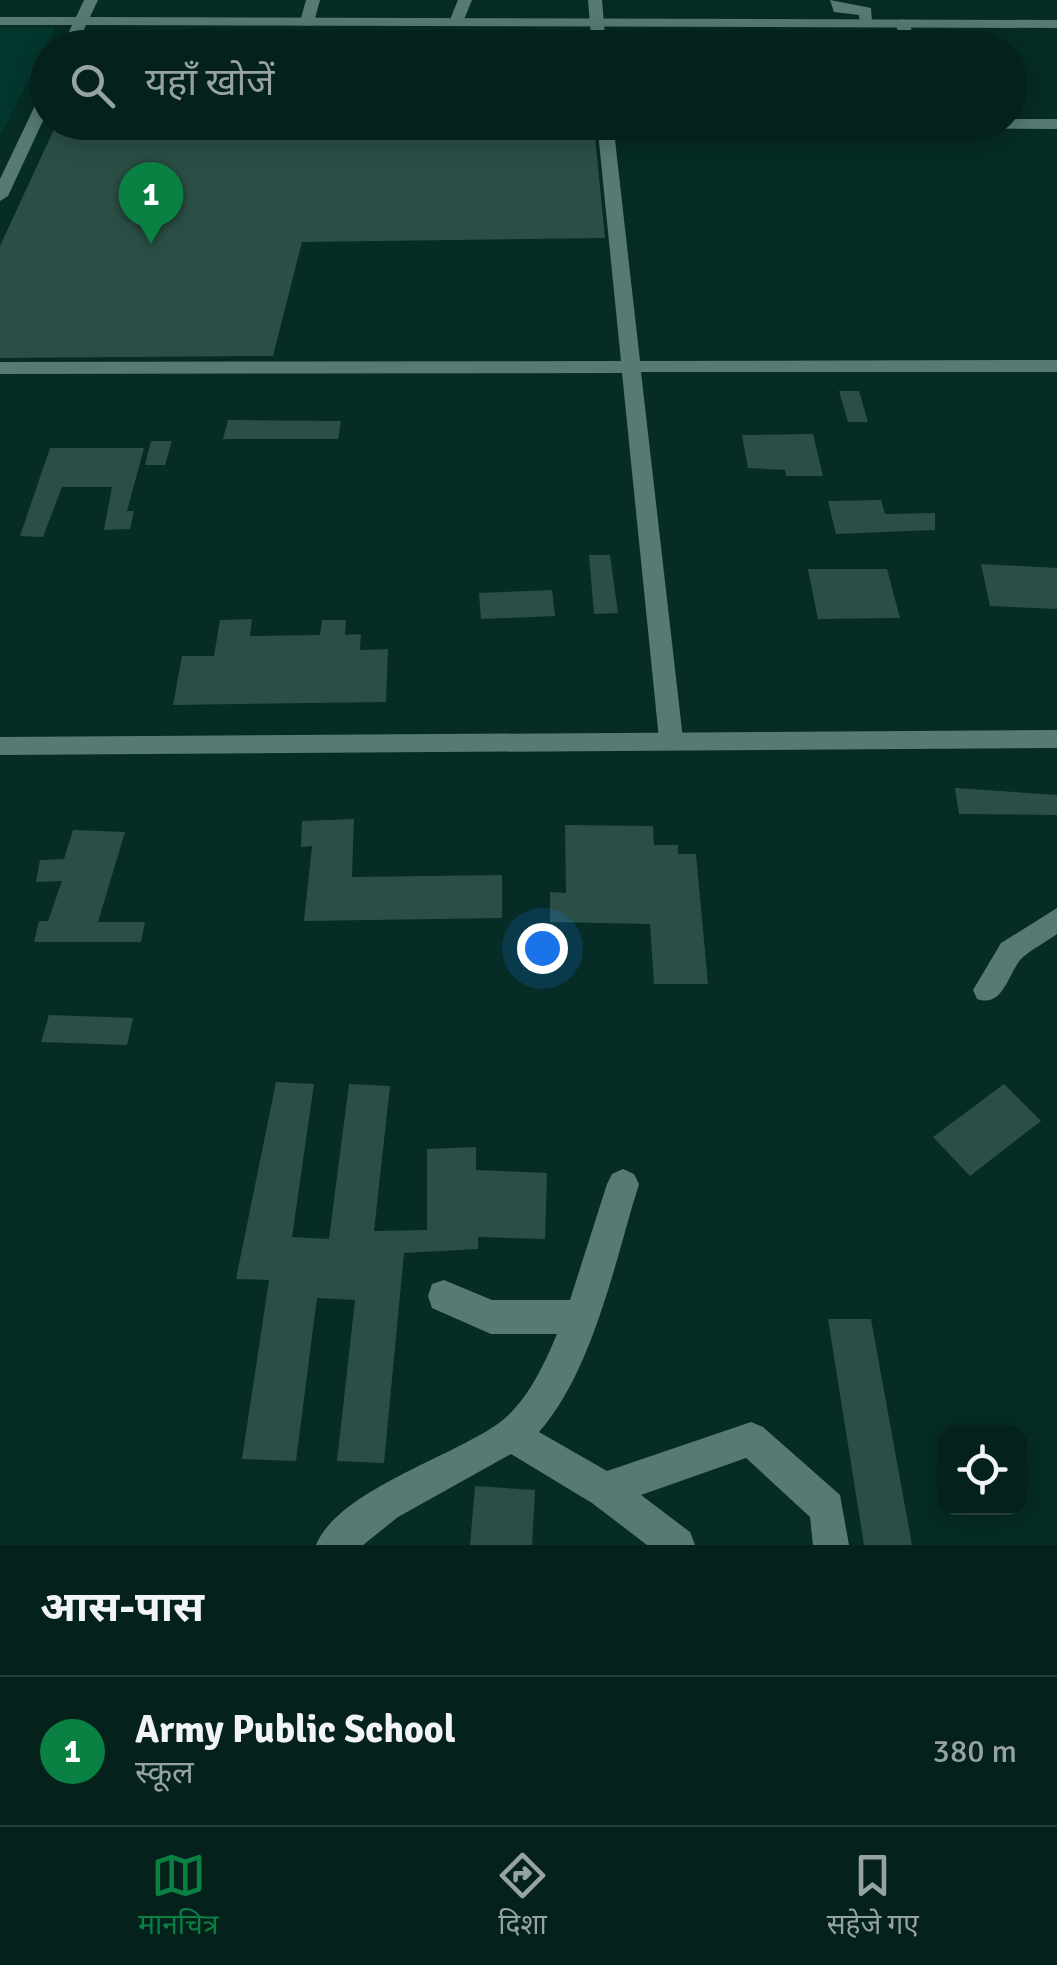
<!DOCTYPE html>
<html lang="hi">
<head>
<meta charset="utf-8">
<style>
	body { margin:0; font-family:Signika,"Noto Sans Devanagari",sans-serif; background:#0d2925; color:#f1f3f6 }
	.controls { position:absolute; right:30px; bottom:30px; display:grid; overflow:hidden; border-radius:20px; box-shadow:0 5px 25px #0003 }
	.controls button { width:90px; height:90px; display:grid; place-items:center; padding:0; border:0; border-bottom:2px solid #253e3b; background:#04211c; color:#f1f3f6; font:50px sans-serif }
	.you { position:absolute; left:542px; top:948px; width:35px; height:35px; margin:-25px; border:8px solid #fff; border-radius:50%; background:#1a73e8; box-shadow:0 0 0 15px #1a73e833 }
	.badge { display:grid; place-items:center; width:65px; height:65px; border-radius:50%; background:#0b8043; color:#fff; font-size:32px; font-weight:700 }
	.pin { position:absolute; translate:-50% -82px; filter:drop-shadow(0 2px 5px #0008) }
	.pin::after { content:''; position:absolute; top:52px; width:35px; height:30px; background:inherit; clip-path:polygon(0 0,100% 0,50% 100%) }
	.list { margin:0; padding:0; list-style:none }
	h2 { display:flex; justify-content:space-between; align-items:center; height:130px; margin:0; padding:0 40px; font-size:42px }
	h2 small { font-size:32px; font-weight:400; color:#97a3a3 }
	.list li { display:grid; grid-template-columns:65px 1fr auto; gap:30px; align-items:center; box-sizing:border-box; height:150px; padding:0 40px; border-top:2px solid #253e3b }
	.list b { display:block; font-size:38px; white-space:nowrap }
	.list p { margin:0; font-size:32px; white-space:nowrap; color:#97a3a3 }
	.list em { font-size:32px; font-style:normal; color:#97a3a3 }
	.icon { flex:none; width:55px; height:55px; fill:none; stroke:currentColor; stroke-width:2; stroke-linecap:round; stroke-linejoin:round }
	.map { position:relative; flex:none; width:1057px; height:1545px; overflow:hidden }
	.search { position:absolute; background:#04211c; box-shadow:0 5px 25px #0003; left:30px; right:30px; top:30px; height:110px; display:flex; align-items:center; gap:25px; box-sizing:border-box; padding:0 35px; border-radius:55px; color:#97a3a3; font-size:38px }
	.sheet { height:280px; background:#04211c }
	nav { display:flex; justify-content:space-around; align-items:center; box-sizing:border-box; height:140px; border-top:2px solid #253e3b; background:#04211c; font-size:28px; color:#97a3a3 }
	nav a { display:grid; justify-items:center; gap:5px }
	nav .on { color:#0b8043 }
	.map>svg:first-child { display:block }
</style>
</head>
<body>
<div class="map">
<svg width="1057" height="1545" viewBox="0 0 1057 1545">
	<rect width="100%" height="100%" fill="#062c25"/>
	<polygon fill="#03372d" points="0,28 55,28 0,136"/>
	<g fill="#2b4f46">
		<polygon points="55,127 221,127 310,133 324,139 595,136 605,238 302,242 273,356 0,358 0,246"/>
		<polygon points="839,391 859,391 868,422 848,422"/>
		<polygon points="228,420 341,421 338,439 223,439"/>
		<polygon points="813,434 823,476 786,476 785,470 748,468 742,435"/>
		<polygon points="151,441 172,441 165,465 145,465"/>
		<polygon points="50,448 144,448 127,511 134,511 130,529 104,530 112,487 62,487 43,537 20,536"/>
		<polygon points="881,500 885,514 935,513 935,530 836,534 828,501"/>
		<polygon points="589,555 610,555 618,613 594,614"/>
		<polygon points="981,564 1057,568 1057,609 990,606"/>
		<polygon points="808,569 887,569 900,618 818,619"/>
		<polygon points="552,590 555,616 481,619 479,593"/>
		<polygon points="252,619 250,636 320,635 322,620 346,620 345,635 361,634 360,650 388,649 386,702 173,705 182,656 214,656 220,620"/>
		<polygon points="955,788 1057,795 1057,815 959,814"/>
		<polygon points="354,819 352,877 502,875 502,918 304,921 312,846 301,847 302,821"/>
		<polygon points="565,825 653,826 654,845 678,845 678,854 696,854 708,984 654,984 650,924 550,922 550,892 566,893"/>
		<polygon points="73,830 125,832 98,922 145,922 141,942 34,942 39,921 48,921 62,881 36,882 40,860 64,859"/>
		<polygon points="49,1015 133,1018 127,1045 41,1042"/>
		<polygon points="276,1082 314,1084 292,1237 329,1239 349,1084 390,1086 374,1231 427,1230 427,1149 476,1147 476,1170 547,1173 545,1239 478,1237 478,1249 404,1253 384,1463 337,1461 355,1300 317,1298 296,1461 242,1459 269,1280 236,1279"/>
		<polygon points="1004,1084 1041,1121 970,1176 933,1137"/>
		<polygon points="828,1319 871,1319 912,1545 864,1545"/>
		<polygon points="475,1486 535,1490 532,1545 470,1545"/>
	</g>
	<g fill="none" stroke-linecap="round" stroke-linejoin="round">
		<g fill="#577b72" fill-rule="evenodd">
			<polygon points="306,0 320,0 314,22 307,26 300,22"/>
			<polygon points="458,0 472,0 463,22 456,26 449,22"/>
			<polygon points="588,0 602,0 606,48 592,48"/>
			<polygon points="830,0 871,8 872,23 860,26 859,15 834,12"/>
			<polygon points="902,19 909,23 918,48 904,48 895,23"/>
			<polygon points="1010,119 1057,119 1057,129 940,128 932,123 1010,122"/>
			<polygon points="220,122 613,122 640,361 1057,360 1057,372 641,372 683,739 671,748 659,739 622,373 0,374 0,362 621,361 598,132 324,135 311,129 227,127"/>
			<path d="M1057,908V934C1046,942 1032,949 1022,958C1007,974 1004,1008 977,999L973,990L1001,943Z"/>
			<path d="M623,1169L634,1174L639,1184C615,1261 593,1371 539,1432L607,1471L751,1422L763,1427L840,1495L849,1545H813L810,1517L746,1458L641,1495L690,1532L695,1545H647L592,1503L511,1454L398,1517L363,1545H316C338,1491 452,1457 499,1423C527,1402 544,1365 557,1334H491L432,1308L428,1296L432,1284L444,1280L492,1300H570L607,1184L612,1174Z"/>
		</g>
		<g fill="#577b72" fill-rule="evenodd">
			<polygon points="84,0 98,0 90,17 1057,20 1057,28 86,25 76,48 62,48 72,25 0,25 0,17 76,17"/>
			<polygon points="48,89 48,110 8,196 0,201 0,179 41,93"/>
			<polygon points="1057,730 1057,748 0,755 0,737"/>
		</g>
	</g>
</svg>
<div class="controls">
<button><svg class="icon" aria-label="locate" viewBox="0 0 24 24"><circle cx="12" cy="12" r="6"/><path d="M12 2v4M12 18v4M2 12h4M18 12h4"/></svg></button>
</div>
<div class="you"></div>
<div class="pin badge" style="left:151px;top:244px">1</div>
<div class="search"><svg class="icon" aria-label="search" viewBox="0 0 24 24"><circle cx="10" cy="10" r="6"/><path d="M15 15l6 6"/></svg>यहाँ खोजें</div>
</div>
<section class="sheet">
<h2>आस-पास<small></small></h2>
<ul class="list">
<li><span class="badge">1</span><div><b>Army Public School</b><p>स्कूल</p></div><em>380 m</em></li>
</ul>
</section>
<nav>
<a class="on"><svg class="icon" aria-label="map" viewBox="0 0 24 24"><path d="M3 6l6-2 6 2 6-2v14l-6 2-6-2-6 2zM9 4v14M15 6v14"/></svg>मानचित्र</a>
<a><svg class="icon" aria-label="directions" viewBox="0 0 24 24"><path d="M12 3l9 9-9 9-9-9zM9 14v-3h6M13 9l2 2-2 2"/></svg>दिशा</a>
<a><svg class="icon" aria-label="saved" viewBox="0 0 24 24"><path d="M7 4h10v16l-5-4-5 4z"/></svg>सहेजे गए</a>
</nav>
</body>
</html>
